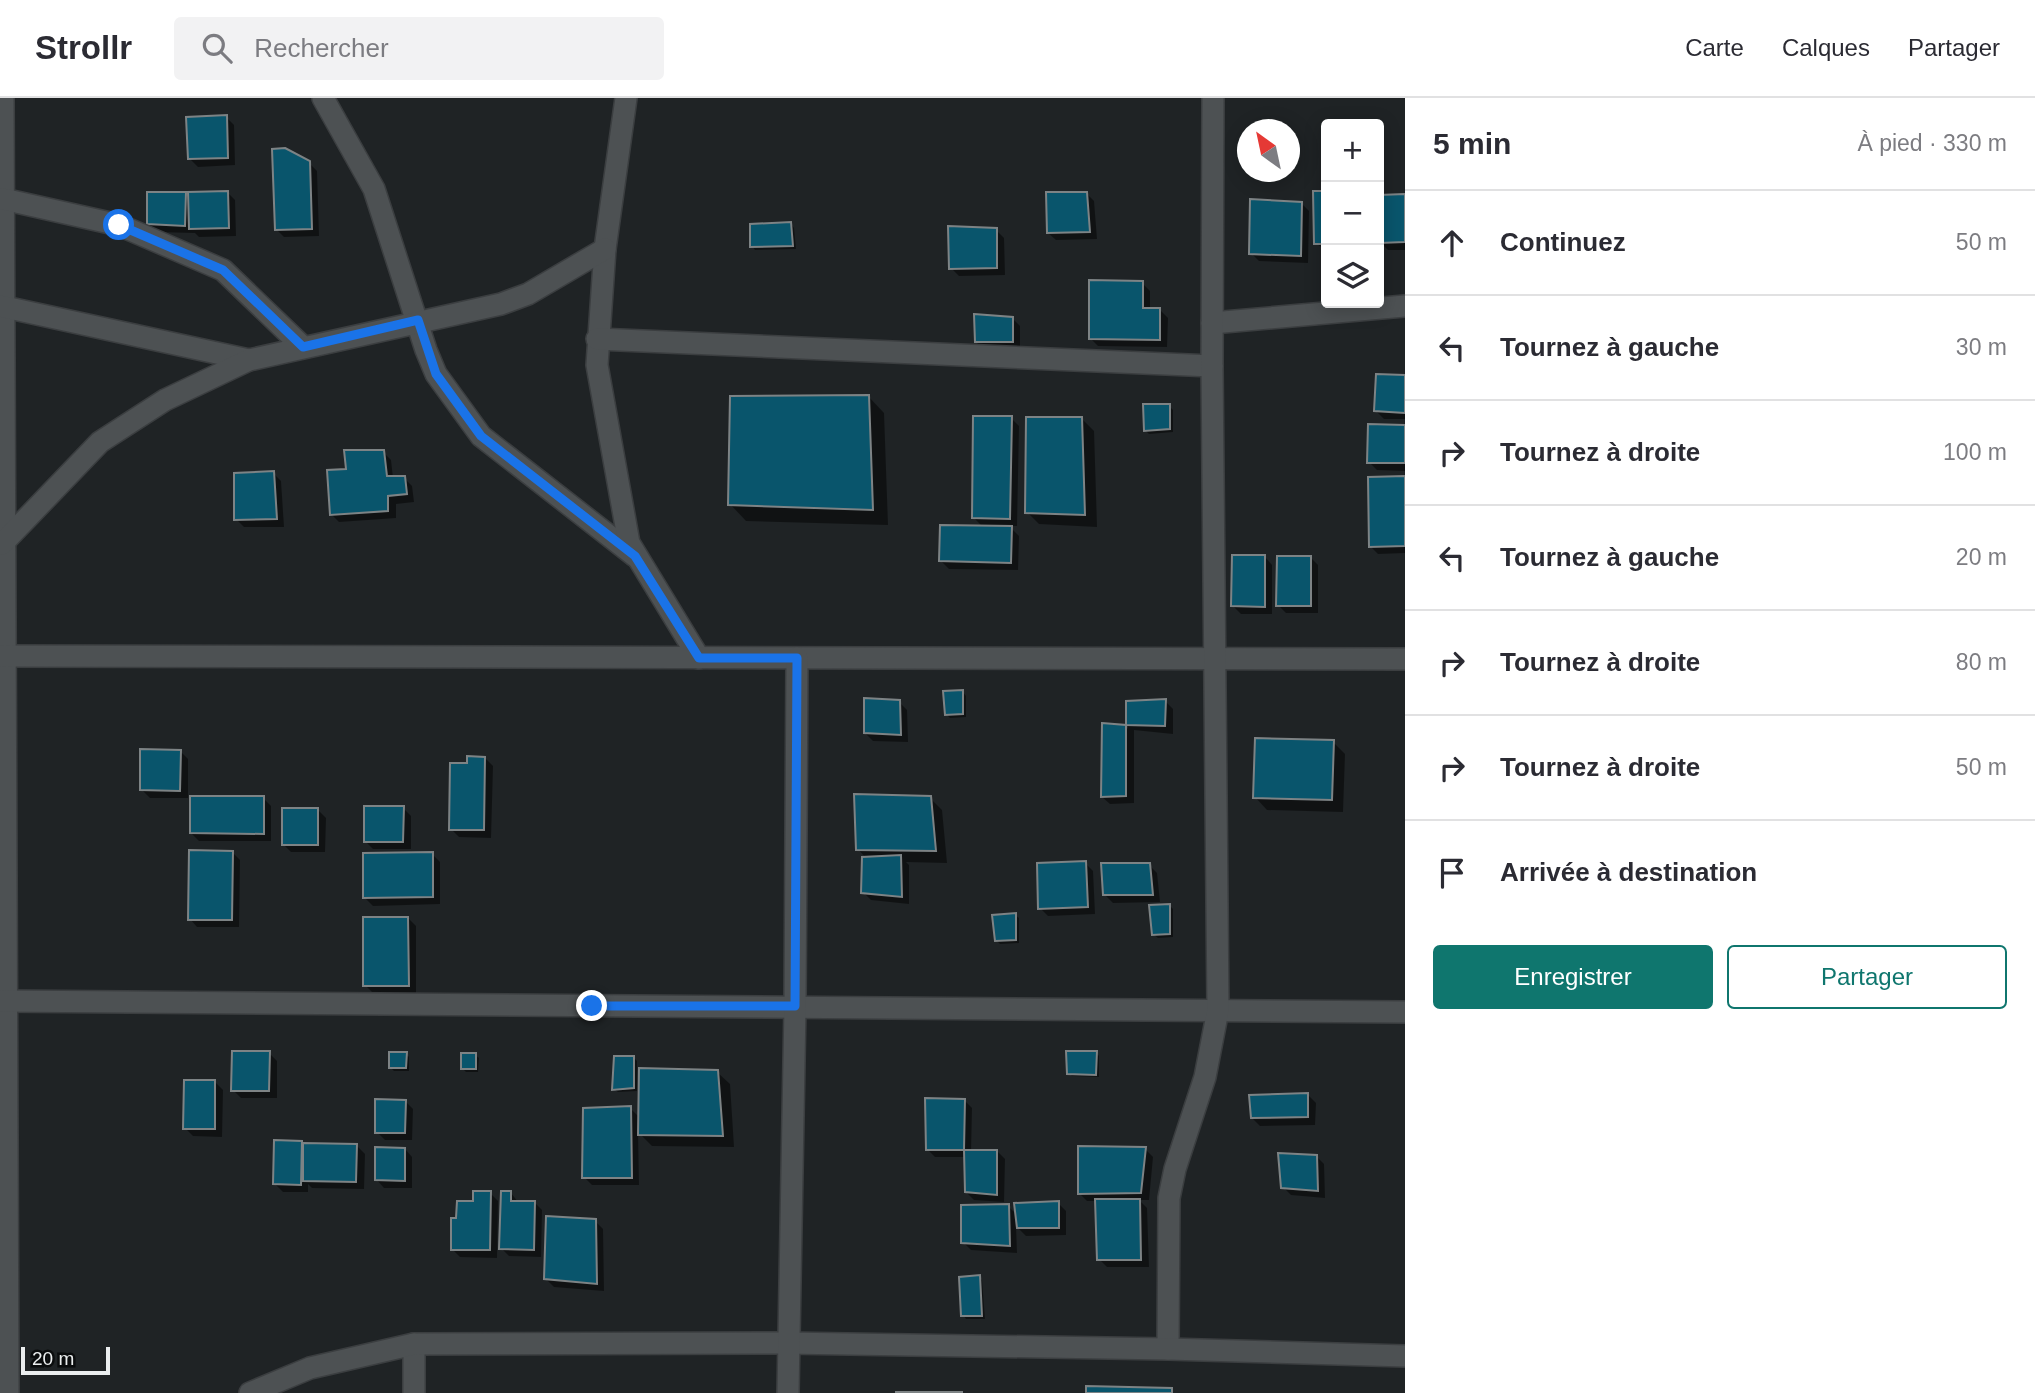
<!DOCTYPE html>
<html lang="fr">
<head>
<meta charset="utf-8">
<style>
	body { margin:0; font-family:Arial,sans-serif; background:#f2f2f3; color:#2b2b33 }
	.controls { position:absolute; right:21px; top:21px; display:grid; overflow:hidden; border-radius:7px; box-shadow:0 4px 18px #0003 }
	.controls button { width:63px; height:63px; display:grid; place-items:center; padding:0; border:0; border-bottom:2px solid #e1e1e2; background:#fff; color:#2b2b33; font:35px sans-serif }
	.compass { position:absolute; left:1237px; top:21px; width:63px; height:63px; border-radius:50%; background:#fff; box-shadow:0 4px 18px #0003; rotate:327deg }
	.scale { position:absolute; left:21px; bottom:18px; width:89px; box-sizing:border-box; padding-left:7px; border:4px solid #ebeeef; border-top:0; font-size:19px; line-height:24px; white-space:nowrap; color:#ebeeef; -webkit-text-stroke:5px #0a0c0d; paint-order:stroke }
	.stop { position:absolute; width:21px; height:21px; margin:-16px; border:5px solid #1a73e8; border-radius:50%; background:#fff }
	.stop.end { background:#1a73e8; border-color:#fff; box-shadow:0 2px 7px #0008 }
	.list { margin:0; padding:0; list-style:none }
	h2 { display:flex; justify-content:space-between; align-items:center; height:91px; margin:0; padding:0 28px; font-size:30px }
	h2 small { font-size:23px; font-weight:400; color:#7c7c81 }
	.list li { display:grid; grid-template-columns:46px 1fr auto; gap:21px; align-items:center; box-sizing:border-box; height:105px; padding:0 28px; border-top:2px solid #e1e1e2 }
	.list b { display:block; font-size:26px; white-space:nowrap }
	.list em { font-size:23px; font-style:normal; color:#7c7c81 }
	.actions { display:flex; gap:14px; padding:21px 28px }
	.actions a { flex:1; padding:16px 0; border:2px solid #0f766e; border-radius:7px; text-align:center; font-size:24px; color:#0f766e }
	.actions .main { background:#0f766e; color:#fff }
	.icon { flex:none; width:38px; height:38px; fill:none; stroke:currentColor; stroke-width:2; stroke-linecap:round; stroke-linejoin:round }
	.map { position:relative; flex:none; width:1405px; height:1295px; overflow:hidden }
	header { display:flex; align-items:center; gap:42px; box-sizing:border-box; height:98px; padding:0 35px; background:#fff; border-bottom:2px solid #e1e1e2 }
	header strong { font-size:33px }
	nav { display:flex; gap:38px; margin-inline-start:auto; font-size:24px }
	.search { width:490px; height:63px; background:#f2f2f3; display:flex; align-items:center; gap:18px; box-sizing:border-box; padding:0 24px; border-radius:7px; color:#7c7c81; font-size:26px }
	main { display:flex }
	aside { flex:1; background:#fff }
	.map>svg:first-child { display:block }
</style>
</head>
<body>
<header>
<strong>Strollr</strong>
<div class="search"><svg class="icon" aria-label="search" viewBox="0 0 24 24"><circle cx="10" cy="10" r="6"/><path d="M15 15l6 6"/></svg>Rechercher</div>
<nav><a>Carte</a><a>Calques</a><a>Partager</a></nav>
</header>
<main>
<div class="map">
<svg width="1405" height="1295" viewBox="0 0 1405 1295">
	<rect width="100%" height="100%" fill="#1f2325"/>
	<g fill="#0007">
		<polygon points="226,19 234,27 235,67 198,69 190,61"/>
		<polygon points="309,65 317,73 319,138 284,139 276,131"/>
		<polygon points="227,94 235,102 236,138 199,139 195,135 156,134 148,126 185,96 190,100"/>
		<polygon points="1086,95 1094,103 1097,141 1056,142 1048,135"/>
		<polygon points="1315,95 1326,95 1326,153 1316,145"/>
		<polygon points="1405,97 1405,152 1388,152 1379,143 1379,154 1379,98"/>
		<polygon points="1301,105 1309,113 1308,165 1259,163 1251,155"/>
		<polygon points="791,126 794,130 796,151 755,152 752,148"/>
		<polygon points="996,132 1004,140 1005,177 959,178 951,170"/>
		<polygon points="1142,185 1150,193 1150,212 1160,212 1168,220 1167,249 1098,248 1090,240"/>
		<polygon points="1012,220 1020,228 1020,252 984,252 976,244"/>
		<polygon points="1405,278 1405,321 1384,321 1376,313"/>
		<polygon points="868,298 884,315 888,427 746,423 730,406"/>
		<polygon points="1169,308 1173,312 1173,334 1149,336 1145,332"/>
		<polygon points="1011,320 1019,328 1017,428 1009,428 1019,438 1018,472 949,471 941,463 984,430 974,420"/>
		<polygon points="1082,321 1094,333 1097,429 1039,426 1027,414"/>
		<polygon points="1405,329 1405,373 1377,372 1369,364"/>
		<polygon points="383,354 391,362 393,380 404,380 412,388 414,404 396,406 396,420 339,424 331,416 348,372"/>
		<polygon points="273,375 281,383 284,429 244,429 236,421"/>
		<polygon points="1405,380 1405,455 1378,456 1370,448"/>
		<polygon points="1265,459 1272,467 1272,516 1241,516 1233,508"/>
		<polygon points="1310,459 1318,467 1318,515 1286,515 1278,507"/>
		<polygon points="963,594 966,598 966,619 950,620 946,616"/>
		<polygon points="1165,603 1173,611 1173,636 1134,632 1134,705 1110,706 1102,699 1126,629 1128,631 1128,605"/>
		<polygon points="899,604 907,612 908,644 873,643 865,635"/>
		<polygon points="1333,644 1345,656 1343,714 1267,712 1255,699"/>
		<polygon points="180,653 188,661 188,700 150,700 142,692"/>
		<polygon points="485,660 493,668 491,740 459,739 451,731"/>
		<polygon points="263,700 271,708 271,743 199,743 191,735"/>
		<polygon points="930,700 942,712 947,765 906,764 909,767 909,806 871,802 863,794 864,758 858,751"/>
		<polygon points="403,710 411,718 411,751 373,751 365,743"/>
		<polygon points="318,712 326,720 325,754 291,754 283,746"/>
		<polygon points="232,754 240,762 239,829 197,829 190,821"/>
		<polygon points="432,756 440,764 440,806 373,808 365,800"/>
		<polygon points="1085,765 1093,773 1095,816 1048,818 1040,810"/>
		<polygon points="1149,767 1157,775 1160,804 1113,805 1105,797"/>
		<polygon points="1169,807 1173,811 1173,839 1158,840 1154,837"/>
		<polygon points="1015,817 1019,820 1019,845 1000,846 996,842"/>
		<polygon points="408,820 416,828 416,895 373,895 365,887"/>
		<polygon points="1096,954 1099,958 1099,979 1072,978 1068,975"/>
		<polygon points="269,955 277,963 277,1000 241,1000 233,992"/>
		<polygon points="406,956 409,959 409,973 394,973 391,970"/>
		<polygon points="475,957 479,960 478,974 466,974 462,970"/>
		<polygon points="633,959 637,963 637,993 618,994 614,991"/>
		<polygon points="717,974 730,986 734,1049 652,1048 638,1034 639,1087 592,1087 584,1079 630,1010 640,1020"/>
		<polygon points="215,984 223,992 222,1039 193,1038 185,1030"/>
		<polygon points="1308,997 1316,1005 1315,1027 1260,1028 1252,1020"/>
		<polygon points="964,1002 972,1010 971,1054 997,1053 1005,1061 1004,1104 974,1102 966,1094 965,1059 935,1059 927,1051"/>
		<polygon points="405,1003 413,1011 412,1042 385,1042 377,1034"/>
		<polygon points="301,1044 357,1048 365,1056 364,1091 312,1090 308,1086 308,1094 283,1094 275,1086"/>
		<polygon points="405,1051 412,1059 412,1090 384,1090 377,1082"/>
		<polygon points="1145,1051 1153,1059 1149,1102 1139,1102 1147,1110 1149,1169 1107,1169 1099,1161 1096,1103 1087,1103 1079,1095"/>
		<polygon points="1316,1058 1324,1066 1325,1100 1291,1097 1283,1089"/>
		<polygon points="490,1095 498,1103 497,1160 460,1159 452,1151 474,1105"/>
		<polygon points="511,1095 518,1104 534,1104 542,1112 541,1159 509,1158 501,1150"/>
		<polygon points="1058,1105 1066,1113 1066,1137 1026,1138 1016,1128 1017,1155 971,1152 963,1144 1008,1108 1017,1117"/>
		<polygon points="595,1123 603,1131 604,1193 554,1189 546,1181"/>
		<polygon points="979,1179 982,1182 985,1221 966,1221 963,1217"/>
	</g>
	<g fill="#09556c" stroke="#7d8385" stroke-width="2">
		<polygon points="227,17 228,60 188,61 186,19"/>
		<polygon points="285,50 310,63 312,131 275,132 272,51"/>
		<polygon points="228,93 229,130 189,131 188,94"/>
		<polygon points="1313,93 1326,93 1326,146 1314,146"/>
		<polygon points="147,94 186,94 185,128 147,126"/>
		<polygon points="1046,94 1087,94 1090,134 1047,135"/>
		<polygon points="1405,96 1405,144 1379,145 1379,97"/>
		<polygon points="1250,101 1302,104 1301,158 1249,156"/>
		<polygon points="791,124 793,148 750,149 750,126"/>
		<polygon points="948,128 997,130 997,170 949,171"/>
		<polygon points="1089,182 1143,183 1143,210 1160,210 1160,242 1089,241"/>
		<polygon points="974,216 1013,219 1013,244 975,244"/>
		<polygon points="1376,276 1405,277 1405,315 1374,313"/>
		<polygon points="869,297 873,412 728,407 730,298"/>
		<polygon points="1143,306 1170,306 1170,331 1144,333"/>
		<polygon points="973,318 1012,318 1010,421 972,420"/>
		<polygon points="1026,319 1082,319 1085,417 1025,415"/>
		<polygon points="1368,326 1405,327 1405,365 1367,365"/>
		<polygon points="344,352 384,352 387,378 405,378 407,396 388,398 388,413 330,417 327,372 346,371"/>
		<polygon points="274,373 277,421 234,422 234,375"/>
		<polygon points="1405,378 1405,448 1369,449 1368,379"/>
		<polygon points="940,427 1012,428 1011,465 939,463"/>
		<polygon points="1232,457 1265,457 1265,509 1231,508"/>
		<polygon points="1277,458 1311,458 1311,508 1276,508"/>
		<polygon points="963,592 963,616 945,617 943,593"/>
		<polygon points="864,600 900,602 901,637 864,635"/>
		<polygon points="1166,601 1165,628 1126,627 1126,603"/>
		<polygon points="1102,625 1126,627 1126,698 1101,699"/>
		<polygon points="1255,640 1334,642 1332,702 1253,700"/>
		<polygon points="140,651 181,652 180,693 140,692"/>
		<polygon points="467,658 485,659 484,732 449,732 450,665 467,665"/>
		<polygon points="854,696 931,698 936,753 856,752"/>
		<polygon points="190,698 264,698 264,736 190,735"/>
		<polygon points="364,708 404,708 403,744 364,744"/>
		<rect x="282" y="710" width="36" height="37"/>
		<polygon points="189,752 233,753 232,822 188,822"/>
		<polygon points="433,754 433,799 363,800 363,755"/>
		<polygon points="901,757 902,799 861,795 862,759"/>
		<polygon points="1086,763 1088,809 1038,811 1037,765"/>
		<polygon points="1101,765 1150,765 1153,797 1103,797"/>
		<polygon points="1170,806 1170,836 1152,837 1149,807"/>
		<polygon points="1016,815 1016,842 995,843 992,817"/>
		<polygon points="363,819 408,819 409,888 363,888"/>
		<polygon points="232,953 270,953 269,993 231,993"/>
		<polygon points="1066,953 1097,953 1096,977 1067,976"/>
		<polygon points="389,954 407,954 406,970 389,970"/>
		<rect x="461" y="955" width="15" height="16"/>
		<polygon points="614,958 634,958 634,990 612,992"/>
		<polygon points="639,970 718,972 723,1038 638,1037"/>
		<polygon points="184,982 215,982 215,1031 183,1031"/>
		<polygon points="1308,995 1308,1019 1251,1020 1249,997"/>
		<polygon points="925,1000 965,1001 964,1052 926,1052"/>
		<polygon points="375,1001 406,1002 405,1035 375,1035"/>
		<polygon points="631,1008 632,1080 582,1080 583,1010"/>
		<polygon points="274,1042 302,1043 301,1087 273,1086"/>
		<polygon points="303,1045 357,1046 356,1084 303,1083"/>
		<polygon points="1078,1048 1146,1049 1141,1095 1078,1096"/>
		<polygon points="375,1049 405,1050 405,1083 375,1082"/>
		<polygon points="964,1052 997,1052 997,1097 965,1094"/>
		<polygon points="1278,1055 1317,1057 1318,1093 1281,1090"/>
		<polygon points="473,1093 491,1093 490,1152 451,1152 451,1120 456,1120 457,1103 473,1103"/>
		<polygon points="501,1093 511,1093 511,1103 535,1103 534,1152 499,1151"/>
		<polygon points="1095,1101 1140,1101 1141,1162 1097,1162"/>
		<polygon points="1059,1103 1059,1130 1017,1130 1014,1105"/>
		<polygon points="1009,1106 1010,1148 961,1145 961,1107"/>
		<polygon points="546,1118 596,1121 597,1186 544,1181"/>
		<polygon points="980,1177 982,1218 961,1218 959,1179"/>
		<polygon points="1086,1288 1172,1290 1172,1295 1086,1295"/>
		<polygon points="896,1294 963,1294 896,1295"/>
	</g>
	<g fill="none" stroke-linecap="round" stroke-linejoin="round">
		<defs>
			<g id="minor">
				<polyline points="3,0 8,1295"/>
				<polyline points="323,0 374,91 426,252 436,276 481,338 635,458"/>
				<polyline points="626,0 605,151 597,267 629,445 699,560"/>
				<polyline points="3,101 119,127 223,172 303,249"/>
				<polyline points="0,208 249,262"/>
				<polyline points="1212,225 1405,208"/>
				<polyline points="597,241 1212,268"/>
				<polyline points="2,446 100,344 165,302 249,262 501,206 528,196 605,151"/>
				<polyline points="0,558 1405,561"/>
				<polyline points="0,903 1405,914"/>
				<polyline points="414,1246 414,1295"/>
				<polyline points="1168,1251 1169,1100 1175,1071 1205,979 1218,912 1212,268 1213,0"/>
				<polyline points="250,1295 310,1270 414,1246 787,1245 1168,1251 1405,1258"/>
				<polyline points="788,1295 795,908 797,560"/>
			</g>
		</defs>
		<use href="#minor" stroke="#3b3e40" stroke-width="24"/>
		<use href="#minor" stroke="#4d5153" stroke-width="21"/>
	</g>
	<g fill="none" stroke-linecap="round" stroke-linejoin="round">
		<polyline stroke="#1a73e8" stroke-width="9" points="119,127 223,172 303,249 418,222 436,276 481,338 635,458 699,560 797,560 795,908 592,908"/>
	</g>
</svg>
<div class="controls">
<button>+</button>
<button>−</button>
<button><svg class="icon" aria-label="layers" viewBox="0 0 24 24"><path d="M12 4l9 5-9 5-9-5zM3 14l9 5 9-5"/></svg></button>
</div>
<svg class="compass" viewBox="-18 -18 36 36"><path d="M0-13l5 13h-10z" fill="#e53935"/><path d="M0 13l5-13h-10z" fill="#7c7c81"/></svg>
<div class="scale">20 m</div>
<div class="stop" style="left:119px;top:127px"></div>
<div class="stop end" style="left:592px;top:908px"></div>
</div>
<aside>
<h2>5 min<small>À pied · 330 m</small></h2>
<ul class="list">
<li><svg class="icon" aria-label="ahead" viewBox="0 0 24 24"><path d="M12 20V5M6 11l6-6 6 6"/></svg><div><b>Continuez</b></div><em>50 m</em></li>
<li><svg class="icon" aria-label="left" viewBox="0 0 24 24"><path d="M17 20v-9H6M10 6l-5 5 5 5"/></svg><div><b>Tournez à gauche</b></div><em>30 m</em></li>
<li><svg class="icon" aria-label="right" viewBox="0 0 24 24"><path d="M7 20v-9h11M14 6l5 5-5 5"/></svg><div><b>Tournez à droite</b></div><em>100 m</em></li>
<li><svg class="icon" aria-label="left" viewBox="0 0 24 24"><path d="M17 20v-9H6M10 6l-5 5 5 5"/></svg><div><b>Tournez à gauche</b></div><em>20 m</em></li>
<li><svg class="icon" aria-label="right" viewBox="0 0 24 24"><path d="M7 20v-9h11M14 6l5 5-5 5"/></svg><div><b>Tournez à droite</b></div><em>80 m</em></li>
<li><svg class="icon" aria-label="right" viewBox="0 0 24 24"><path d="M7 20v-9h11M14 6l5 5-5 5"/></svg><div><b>Tournez à droite</b></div><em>50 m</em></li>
<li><svg class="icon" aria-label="arrive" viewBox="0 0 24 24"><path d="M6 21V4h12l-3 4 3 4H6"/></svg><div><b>Arrivée à destination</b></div></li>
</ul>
<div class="actions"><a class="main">Enregistrer</a><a>Partager</a></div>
</aside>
</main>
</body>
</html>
